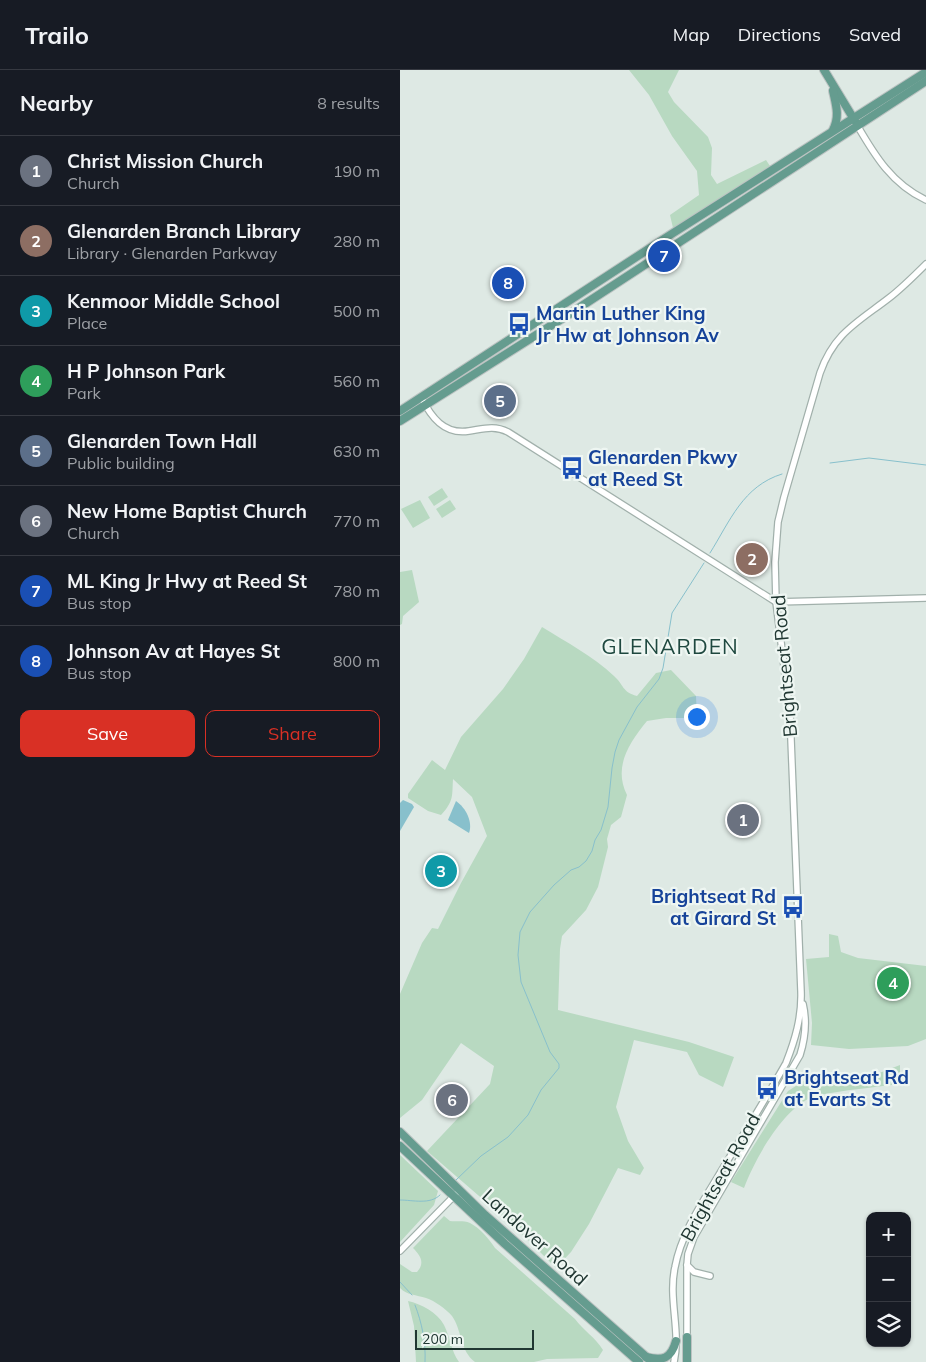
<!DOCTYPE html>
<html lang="en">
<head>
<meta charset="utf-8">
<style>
	body { margin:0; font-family:Mulish,sans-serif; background:#20242c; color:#f1f3f6 }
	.controls { position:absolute; right:15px; bottom:15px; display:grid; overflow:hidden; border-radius:10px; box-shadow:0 1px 4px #0004 }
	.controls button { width:45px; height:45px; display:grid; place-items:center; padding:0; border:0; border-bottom:1px solid #363941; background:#171b24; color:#f1f3f6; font:25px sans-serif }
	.scale { position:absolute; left:15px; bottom:12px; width:119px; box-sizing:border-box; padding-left:5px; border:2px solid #203732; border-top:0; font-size:14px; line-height:18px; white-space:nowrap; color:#203732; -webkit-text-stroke:4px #eef6f2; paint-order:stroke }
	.you { position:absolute; left:296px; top:646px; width:18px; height:18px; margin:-12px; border:4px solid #fff; border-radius:50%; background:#1a73e8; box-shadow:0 0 0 8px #1a73e833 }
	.badge { display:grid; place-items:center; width:32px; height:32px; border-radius:50%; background:#d93025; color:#fff; font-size:16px; font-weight:700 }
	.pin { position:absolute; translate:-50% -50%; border:2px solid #fff; box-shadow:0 1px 5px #0006 }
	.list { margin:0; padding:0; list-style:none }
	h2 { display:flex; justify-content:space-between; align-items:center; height:65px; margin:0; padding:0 20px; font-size:21px }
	h2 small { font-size:16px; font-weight:400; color:#9ea1a6 }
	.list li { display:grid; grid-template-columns:32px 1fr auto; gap:15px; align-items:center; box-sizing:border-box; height:70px; padding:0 20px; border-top:1px solid #363941 }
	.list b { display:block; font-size:19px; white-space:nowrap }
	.list p { margin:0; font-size:16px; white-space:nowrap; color:#9ea1a6 }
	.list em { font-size:16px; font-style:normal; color:#9ea1a6 }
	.actions { display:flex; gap:10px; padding:15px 20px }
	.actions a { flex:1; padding:11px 0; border:1px solid #d93025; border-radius:10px; text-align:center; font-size:18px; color:#d93025 }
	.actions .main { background:#d93025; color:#fff }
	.icon { flex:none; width:28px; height:28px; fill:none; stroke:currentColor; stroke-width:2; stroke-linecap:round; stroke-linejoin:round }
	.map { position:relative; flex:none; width:526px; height:1292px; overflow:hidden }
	header { display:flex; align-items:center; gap:30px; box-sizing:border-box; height:70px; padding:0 25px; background:#171b24; border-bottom:1px solid #363941 }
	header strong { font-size:24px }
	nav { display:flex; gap:28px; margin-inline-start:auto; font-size:18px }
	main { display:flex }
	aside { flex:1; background:#171b24 }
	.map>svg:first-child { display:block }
</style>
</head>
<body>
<header>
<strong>Trailo</strong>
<nav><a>Map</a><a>Directions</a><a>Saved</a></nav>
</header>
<main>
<aside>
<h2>Nearby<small>8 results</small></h2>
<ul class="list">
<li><span class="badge" style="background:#6b7280">1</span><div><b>Christ Mission Church</b><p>Church</p></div><em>190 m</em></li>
<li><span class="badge" style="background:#8d6e63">2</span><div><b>Glenarden Branch Library</b><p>Library · Glenarden Parkway</p></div><em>280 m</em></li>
<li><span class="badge" style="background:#0f9aa8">3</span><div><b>Kenmoor Middle School</b><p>Place</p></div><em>500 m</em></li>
<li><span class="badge" style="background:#2e9e5b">4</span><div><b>H P Johnson Park</b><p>Park</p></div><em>560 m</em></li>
<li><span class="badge" style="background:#5c6f8a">5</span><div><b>Glenarden Town Hall</b><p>Public building</p></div><em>630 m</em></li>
<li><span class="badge" style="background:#6b7280">6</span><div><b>New Home Baptist Church</b><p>Church</p></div><em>770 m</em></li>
<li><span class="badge" style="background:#1a4fb4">7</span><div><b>ML King Jr Hwy at Reed St</b><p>Bus stop</p></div><em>780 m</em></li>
<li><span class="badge" style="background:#1a4fb4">8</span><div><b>Johnson Av at Hayes St</b><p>Bus stop</p></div><em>800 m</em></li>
</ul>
<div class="actions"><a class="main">Save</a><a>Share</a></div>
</aside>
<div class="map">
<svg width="526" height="1292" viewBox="0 0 526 1292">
	<rect width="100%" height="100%" fill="#dee9e4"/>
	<g fill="#b8d9c1">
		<polygon points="229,0 279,0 268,22 274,32 308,67 312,78 311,105 317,114 366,90 370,96 273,158 270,145 299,125 297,101 272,66 249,25"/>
		<polygon points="42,418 48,427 34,436 28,427"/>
		<polygon points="20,430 30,448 13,458 1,439"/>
		<polygon points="50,430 56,439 42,448 36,439"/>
		<polygon points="12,500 19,532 3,546 2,554 0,555 0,502"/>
		<path d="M142,557C166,572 193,586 214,606C224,615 222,622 237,626L256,603L271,600L296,626L297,648H266L247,651C229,673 213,697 227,725L221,747L211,755L207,769L208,777L198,817L186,840L162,866L160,879L158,940L289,972L334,987L323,1017L299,1005L287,982L234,970L216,1037L228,1071L244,1098L240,1105L218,1098L189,1154L171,1182L156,1198L115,1157L27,1081L90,1014L94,996L61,973L22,1030L0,1048V924L22,873L32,858L38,859L61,813L87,766L72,727L53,709C52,726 54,731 41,745L28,741L8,728V724L32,690L45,700L61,667L103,619L124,589Z"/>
		<polygon points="429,864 438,866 441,882 458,888 526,896 526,969 508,976 449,979 411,975 412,953 406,889 429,887"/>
		<path d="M500,995V1014C477,1017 454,1019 431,1023C425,1024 418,1025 412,1027C382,1040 355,1089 344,1118L331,1112L388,1021L410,1007H453L482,1002Z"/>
		<polygon points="0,1085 38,1121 34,1135 0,1172"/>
		<path d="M44,1146L50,1151C56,1152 63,1150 70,1153C80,1158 89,1169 95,1178L175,1249C183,1260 196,1268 203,1280L198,1288L147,1289L134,1292H75C60,1281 62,1260 52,1246C46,1239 35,1231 26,1228C17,1225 6,1225 0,1218V1194L12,1202H17C25,1193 21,1186 13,1178Z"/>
		<path d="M8,1231C21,1234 37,1242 44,1255C50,1267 51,1281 59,1292H16L14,1256Z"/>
	</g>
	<g fill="#88c0cc">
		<polygon points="3,730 12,734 14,737 0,761 0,733"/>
		<path d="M56,731C66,738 73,752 69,763L48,750Z"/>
	</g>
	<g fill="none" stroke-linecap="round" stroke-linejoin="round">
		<g stroke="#88c0cc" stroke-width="1">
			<polyline points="430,393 469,388 526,395"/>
			<path d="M310,483C330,451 343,416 382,404"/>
			<polyline points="56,1110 81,1086 108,1067 128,1045 141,1020 159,998 159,994 150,982 121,912 118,885 120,862 130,842 154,815 171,800 179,797 186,791 192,781 195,770 201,760 208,737 212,698 215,682 219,670 237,637 259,609 263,598 272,543 304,493"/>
			<path d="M0,1130C13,1130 30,1135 40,1125"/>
			<polyline points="0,1212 12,1225"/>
			<path d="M15,1235C22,1253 26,1273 25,1292"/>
		</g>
		<defs>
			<g id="minor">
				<path d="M457,55C475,86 492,114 526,130"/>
				<path d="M21,327C31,347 44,365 69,361C83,359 94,355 108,362L376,532L526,528"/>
				<polyline points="0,1181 56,1124"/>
				<polyline points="287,1195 294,1202 310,1206"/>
				<path d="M287,1270V1195L288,1184L294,1167L400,985C405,969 407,951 403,934"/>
				<path d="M274,1292C281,1261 268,1229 275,1197C281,1165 300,1136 317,1108C340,1070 364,1032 386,993C395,970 402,947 401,921L390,644L376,532L375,492L378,452L384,427L420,303C434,263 458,252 489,228C502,218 514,206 526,194"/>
			</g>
			<g id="major">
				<polyline points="424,0 455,51"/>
				<path d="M433,21C436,35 440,46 433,60"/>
				<polyline points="0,341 270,165 526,2"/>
				<polyline points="0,351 171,243 526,11"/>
				<polyline points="0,1062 85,1145 252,1292"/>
				<polyline points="0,1076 105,1174 239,1292"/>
				<polyline points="287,1267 287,1292"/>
				<path d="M246,1287C263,1291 271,1289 276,1271"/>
			</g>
		</defs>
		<use href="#minor" stroke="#a1b0ab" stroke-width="8"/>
		<use href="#major" stroke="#bcc3c2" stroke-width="10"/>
		<use href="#minor" stroke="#fff" stroke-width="5.5"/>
		<use href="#major" stroke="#659c8f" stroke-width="8"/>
	</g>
	<defs>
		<symbol id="bus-bare" viewBox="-9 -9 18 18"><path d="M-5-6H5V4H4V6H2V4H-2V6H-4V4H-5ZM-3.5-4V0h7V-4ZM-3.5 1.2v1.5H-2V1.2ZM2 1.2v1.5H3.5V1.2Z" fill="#1a4fb4" stroke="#eef6f2" stroke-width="2.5" paint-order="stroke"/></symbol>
	</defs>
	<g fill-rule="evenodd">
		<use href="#bus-bare" x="103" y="238" width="32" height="32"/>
		<use href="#bus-bare" x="156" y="382" width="32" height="32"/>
		<use href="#bus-bare" x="377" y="821" width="32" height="32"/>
		<use href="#bus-bare" x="351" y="1002" width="32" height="32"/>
	</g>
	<g text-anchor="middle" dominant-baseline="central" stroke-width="4.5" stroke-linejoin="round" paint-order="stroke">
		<g font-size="19" font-weight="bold" fill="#164399" stroke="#eef6f2" text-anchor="start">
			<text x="136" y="243">Martin Luther King<tspan x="136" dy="22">Jr Hw at Johnson Av</tspan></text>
			<text x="188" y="387">Glenarden Pkwy<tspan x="188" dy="22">at Reed St</tspan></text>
			<text x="376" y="826" text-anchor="end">Brightseat Rd<tspan x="376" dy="22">at Girard St</tspan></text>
			<text x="384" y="1007">Brightseat Rd<tspan x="384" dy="22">at Evarts St</tspan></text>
		</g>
		<g font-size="19" fill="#203732" stroke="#eef6f2">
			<text transform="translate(384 596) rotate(-95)">Brightseat Road</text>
			<text transform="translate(320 1107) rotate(-61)">Brightseat Road</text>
			<text transform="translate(135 1167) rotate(42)">Landover Road</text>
		</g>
		<g font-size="21" letter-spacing="1" fill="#1e483f" stroke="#eef6f2">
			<text x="270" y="576">GLENARDEN</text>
		</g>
	</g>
</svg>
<div class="controls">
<button>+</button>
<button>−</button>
<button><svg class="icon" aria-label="layers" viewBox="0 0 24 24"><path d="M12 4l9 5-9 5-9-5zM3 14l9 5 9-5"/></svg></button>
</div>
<div class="scale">200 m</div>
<div class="you"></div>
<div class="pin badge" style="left:343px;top:750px;background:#6b7280">1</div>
<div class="pin badge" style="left:352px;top:489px;background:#8d6e63">2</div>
<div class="pin badge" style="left:41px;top:801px;background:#0f9aa8">3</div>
<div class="pin badge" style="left:493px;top:913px;background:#2e9e5b">4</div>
<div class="pin badge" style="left:100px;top:331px;background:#5c6f8a">5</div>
<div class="pin badge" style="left:52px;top:1030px;background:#6b7280">6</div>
<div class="pin badge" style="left:264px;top:186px;background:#1a4fb4">7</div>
<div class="pin badge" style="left:108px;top:213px;background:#1a4fb4">8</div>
</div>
</main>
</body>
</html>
